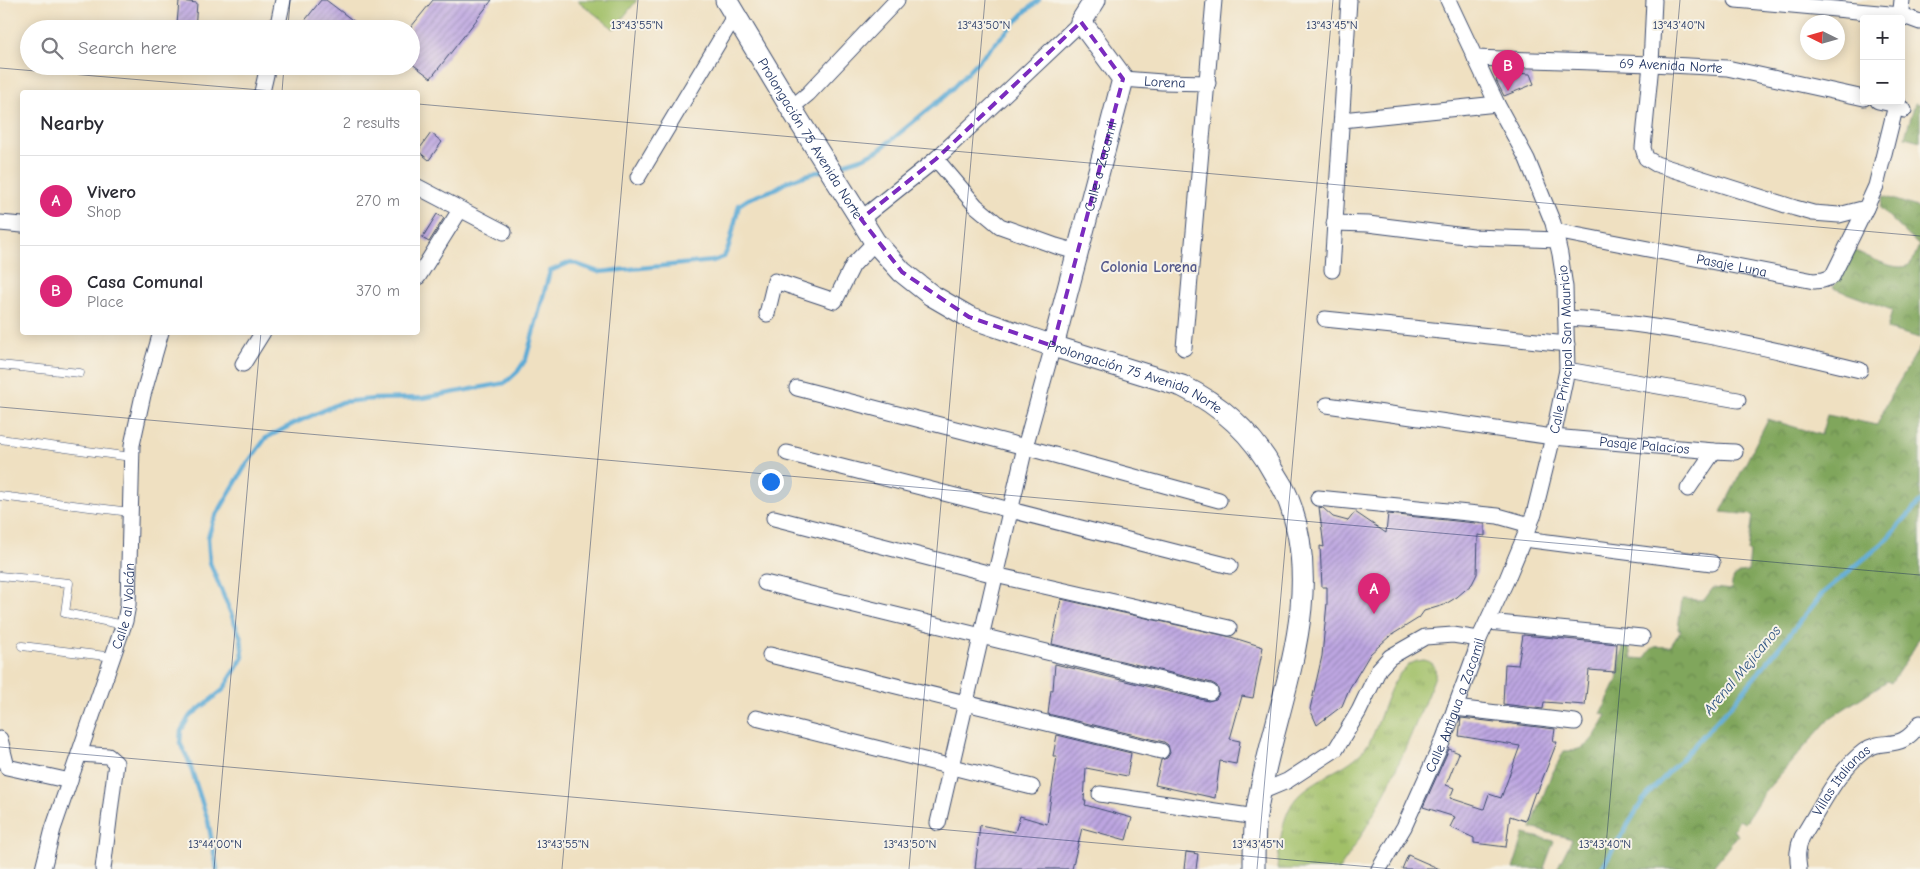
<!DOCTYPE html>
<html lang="en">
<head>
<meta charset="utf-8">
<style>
	body { margin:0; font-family:"Comic Neue",sans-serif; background:#f2f2f3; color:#2b2b33 }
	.controls { position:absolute; right:15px; top:15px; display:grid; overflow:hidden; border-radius:5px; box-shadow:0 2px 12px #0003 }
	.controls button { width:45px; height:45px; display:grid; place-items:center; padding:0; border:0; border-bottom:1px solid #e1e1e2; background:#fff; color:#2b2b33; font:25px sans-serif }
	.compass { position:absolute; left:1800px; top:15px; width:45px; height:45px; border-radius:50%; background:#fff; box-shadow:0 2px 12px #0003; rotate:275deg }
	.you { position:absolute; left:770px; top:481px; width:18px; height:18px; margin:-12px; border:4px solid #fff; border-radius:50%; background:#1a73e8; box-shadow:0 0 0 8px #1a73e833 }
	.badge { display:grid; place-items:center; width:32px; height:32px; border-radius:50%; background:#db2777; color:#fff; font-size:16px; font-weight:700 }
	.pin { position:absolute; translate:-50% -41px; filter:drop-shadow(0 1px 2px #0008) }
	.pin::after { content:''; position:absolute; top:26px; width:18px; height:15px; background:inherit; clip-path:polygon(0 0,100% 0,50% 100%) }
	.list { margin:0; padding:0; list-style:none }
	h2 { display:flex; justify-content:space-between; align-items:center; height:65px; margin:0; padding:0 20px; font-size:21px }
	h2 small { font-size:16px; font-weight:400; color:#7c7c81 }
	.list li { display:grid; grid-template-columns:32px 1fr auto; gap:15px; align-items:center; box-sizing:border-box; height:90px; padding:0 20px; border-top:1px solid #e1e1e2 }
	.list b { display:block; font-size:19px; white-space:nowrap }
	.list p { margin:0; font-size:16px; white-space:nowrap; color:#7c7c81 }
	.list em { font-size:16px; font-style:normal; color:#7c7c81 }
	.icon { flex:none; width:28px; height:28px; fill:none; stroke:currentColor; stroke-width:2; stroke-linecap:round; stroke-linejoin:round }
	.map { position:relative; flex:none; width:1920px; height:869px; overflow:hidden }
	.search { position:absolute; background:#fff; box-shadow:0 2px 12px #0003; left:20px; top:20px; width:400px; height:55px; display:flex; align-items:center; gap:12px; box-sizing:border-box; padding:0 18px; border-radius:28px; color:#7c7c81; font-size:19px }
	.panel { position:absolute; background:#fff; box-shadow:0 2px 12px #0003; left:20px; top:90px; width:400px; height:245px; border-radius:5px }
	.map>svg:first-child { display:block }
</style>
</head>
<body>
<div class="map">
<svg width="1920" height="869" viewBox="0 0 1920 869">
	<defs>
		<pattern id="grass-tufts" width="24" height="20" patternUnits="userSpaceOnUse" patternTransform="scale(1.25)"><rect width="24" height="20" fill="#a1c068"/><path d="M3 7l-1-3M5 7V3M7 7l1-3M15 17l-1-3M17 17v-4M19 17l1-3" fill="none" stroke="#829c59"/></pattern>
		<pattern id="forest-crowns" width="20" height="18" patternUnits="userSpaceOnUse" patternTransform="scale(1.25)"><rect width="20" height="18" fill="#80a65c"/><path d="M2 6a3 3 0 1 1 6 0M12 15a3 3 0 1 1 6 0" fill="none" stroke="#68884f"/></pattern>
		<pattern id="building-hatch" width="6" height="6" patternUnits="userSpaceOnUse" patternTransform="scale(1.25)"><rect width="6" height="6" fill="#bda6e1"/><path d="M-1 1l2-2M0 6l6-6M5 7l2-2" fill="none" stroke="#9988ba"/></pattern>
	</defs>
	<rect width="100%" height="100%" fill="#f7f3e8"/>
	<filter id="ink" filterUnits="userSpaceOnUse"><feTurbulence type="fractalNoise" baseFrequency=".02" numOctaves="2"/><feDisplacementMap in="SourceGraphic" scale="10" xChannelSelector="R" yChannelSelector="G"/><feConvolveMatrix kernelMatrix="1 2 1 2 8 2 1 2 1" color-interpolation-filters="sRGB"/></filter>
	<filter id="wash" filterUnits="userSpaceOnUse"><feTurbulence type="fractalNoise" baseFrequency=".0096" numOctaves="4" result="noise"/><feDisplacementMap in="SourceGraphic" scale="20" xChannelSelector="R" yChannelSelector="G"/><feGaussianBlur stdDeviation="1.12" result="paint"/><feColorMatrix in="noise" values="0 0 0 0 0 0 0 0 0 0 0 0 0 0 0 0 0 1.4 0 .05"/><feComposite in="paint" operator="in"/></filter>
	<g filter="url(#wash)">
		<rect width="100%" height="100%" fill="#efe0c1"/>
		<path fill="url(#grass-tufts)" stroke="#5e7863" d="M1424,660C1438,663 1437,672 1432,684C1405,750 1381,811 1339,869H1277C1280,844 1281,812 1300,794C1308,786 1320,780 1329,774C1344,766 1358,759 1368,744C1384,720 1389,661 1424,660Z"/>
		<g fill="url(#forest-crowns)" stroke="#4e6a5d">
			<polygon points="1915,103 1920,104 1920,141 1905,137"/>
			<path d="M1883,196L1920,208V338L1887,329L1892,310L1833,288L1850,253L1854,250C1867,256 1899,274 1910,264C1914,260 1916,251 1919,246L1880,208Z"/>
			<path d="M1920,347V635L1914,648L1891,683L1887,681L1830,718L1763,794L1745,823L1739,820L1733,830L1738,835L1711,869H1557L1572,839L1531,828L1550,778L1564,751C1591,751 1594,736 1607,715L1601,714L1617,681L1623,645C1631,647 1631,651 1632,658L1645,659C1652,645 1654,646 1670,647L1681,630L1678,629L1682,599L1704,600L1713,588L1731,590L1733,577L1740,573L1748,572L1750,552L1748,551L1753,515L1721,512L1768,419L1821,435L1827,415L1877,425L1891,395Z"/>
			<polygon points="1524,834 1554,841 1544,868 1546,869 1513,869"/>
		</g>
		<polygon fill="#a1c068" stroke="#5e7863" points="577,0 637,0 614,29"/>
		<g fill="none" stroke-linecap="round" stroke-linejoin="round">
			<g stroke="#5caad5" stroke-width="4.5">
				<polyline points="836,166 862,158 879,150 946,95 1026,11 1039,0"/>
				<polyline points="217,869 208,821 188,759 180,743 181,731 189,717 223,690 243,657 241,638 210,563 208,538 213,521 246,465 266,438 293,424 342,402 373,399 423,398 505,383 518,371 526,359 550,271 571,262 599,272 713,261 724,257 729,246 739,205 748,199 775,189 788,181 823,170"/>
				<polyline points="1601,869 1643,800 1737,699 1823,593 1883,543 1920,502"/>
			</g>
		</g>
		<g id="blocks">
			<g fill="url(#building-hatch)">
				<polygon points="321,0 326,0 364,29 310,29 303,23"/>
				<polygon points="433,0 492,0 431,78 411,63 411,27"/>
				<polygon points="179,1 197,3 195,29 180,29 181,25 177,24"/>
				<polygon points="1515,73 1530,74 1534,84 1504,96 1496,80"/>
				<polygon points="431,133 442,142 429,160 418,151"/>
				<polygon points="437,214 444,218 429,242 422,238"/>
				<polygon points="1319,507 1323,508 1333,517 1348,521 1355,512 1386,533 1388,514 1485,524 1485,536 1478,535 1477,574 1472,584 1457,597 1444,605 1424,611 1419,618 1390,636 1370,654 1349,689 1342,706 1317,725 1310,709 1322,656 1327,603 1327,587 1322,587 1320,546 1324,547"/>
				<polygon points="1061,599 1231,637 1263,647 1253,698 1242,696 1230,739 1240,741 1236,764 1220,761 1215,798 1155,785 1161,760 1167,758 1170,753 1168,745 1164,742 1048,714 1051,690 1053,690 1055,664 1208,701 1216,699 1219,694 1217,686 1212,683 1052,644"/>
				<polygon points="1523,635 1617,644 1615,672 1589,670 1585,705 1544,702 1543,709 1503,704 1505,664 1518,665"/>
				<polygon points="1461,718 1555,729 1553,742 1557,742 1537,793 1535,792 1525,821 1510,816 1506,847 1474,843 1474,838 1450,827 1455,817 1423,807 1449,749 1459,753 1446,785 1454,788 1450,798 1484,809 1489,794 1501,798 1520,746 1459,736"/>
				<polygon points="1057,735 1131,753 1127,776 1086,768 1084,801 1086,801 1085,805 1132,818 1126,840 1082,828 1072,869 975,869 980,825 1015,832 1020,816 1047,824 1057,756 1053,756"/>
				<polygon points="1186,852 1198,854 1196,869 1184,869"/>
				<polygon points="1408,855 1440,869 1402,869"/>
			</g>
		</g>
	</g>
	<g filter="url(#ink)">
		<use href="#blocks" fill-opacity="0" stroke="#3b4a6d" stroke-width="1"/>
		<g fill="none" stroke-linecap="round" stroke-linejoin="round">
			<defs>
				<g id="lane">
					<polyline points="0,365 80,373"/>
					<polyline points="0,439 131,457"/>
					<polyline points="0,496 130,512"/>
					<polyline points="0,576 69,583 65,613 124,625"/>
					<polyline points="22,646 114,657"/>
				</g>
				<g id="street">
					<polyline points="1654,0 1651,64 1643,148 1646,158 1656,164 1795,208 1813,213 1839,215 1866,208 1876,186 1897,101"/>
					<polyline points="1736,0 1901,15 1920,22"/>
					<polyline points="1900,19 1902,0"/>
					<polyline points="277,29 283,0"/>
					<path id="s1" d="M1475,58L1651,64L1727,68L1864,98"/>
					<path id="s2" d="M1123,79L1162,82L1208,83"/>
					<polyline points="262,92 268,66"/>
					<polyline points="1878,101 1897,105 1904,110"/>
					<polyline points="791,108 808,94 897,0"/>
					<polyline points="1342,120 1497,104"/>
					<polyline points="936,159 976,206 1000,226 1056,246 1077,252"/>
					<polyline points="638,177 735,15"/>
					<polyline points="418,187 504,232"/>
					<polyline points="861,219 936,159 1081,22"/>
					<polyline points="0,223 22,225"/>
					<polyline points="1334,223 1368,224 1473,237 1557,240"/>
					<path id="s3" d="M1555,231L1814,281L1823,280L1832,277L1866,208"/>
					<polyline points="1332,270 1349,0"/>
					<polyline points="418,277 460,210"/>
					<polyline points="767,314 775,281 835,301 853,265 875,242"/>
					<path d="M1566,318C1666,323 1764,347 1860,370"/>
					<polyline points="1325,319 1567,344"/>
					<polyline points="1184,348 1214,0"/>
					<polyline points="243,364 263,332"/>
					<polyline points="1567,370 1738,400"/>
					<polyline points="797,388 1025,447 1219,500"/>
					<path id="s4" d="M1327,405L1553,437L1714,451L1735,452"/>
					<polyline points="787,453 1230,566"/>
					<polyline points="1688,489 1714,451"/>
					<polyline points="1318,498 1498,516 1530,525"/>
					<polyline points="774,518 995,575 1229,628"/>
					<polyline points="1524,539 1712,563"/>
					<polyline points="765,583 1210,692"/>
					<polyline points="1488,622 1642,637"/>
					<polyline points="770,655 1161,751"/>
					<polyline points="1455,708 1575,722"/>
					<polyline points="756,718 1032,787"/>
					<polyline points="0,739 7,767 70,781"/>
					<polyline points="80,754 108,756 116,763 103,869"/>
					<polyline points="1261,792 1287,781 1336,749 1359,711 1379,669 1390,657 1425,637 1453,635 1479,639"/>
					<polyline points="1100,794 1256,817"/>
					<polyline points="938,823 1025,447 1053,346"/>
					<path id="s5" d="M43,869L53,829L125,621L128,605L132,445L143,395L161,332"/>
					<path id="s6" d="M1379,869L1404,827L1444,738L1475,654L1479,639L1507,579L1534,514L1553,437L1567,370L1565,287L1560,254L1553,223L1527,159L1497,104L1448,0"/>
					<path id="s7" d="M1799,869C1797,857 1797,848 1802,837C1820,809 1837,771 1864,751C1885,736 1900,754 1920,723"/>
				</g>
				<g id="secondary">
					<path id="s8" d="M726,0L791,108L875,242L902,272L931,295L969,317L1053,346L1182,386C1221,405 1253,434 1274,473C1278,480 1284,488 1287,496C1330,603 1271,710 1256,816C1254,833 1254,851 1254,869"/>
					<path id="s9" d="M1053,346L1123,79L1081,22L1095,0"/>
				</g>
			</defs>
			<use href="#lane" stroke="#3b4a6d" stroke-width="9"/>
			<use href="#street" stroke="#3b4a6d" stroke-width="17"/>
			<use href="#secondary" stroke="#3b4a6d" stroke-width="23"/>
			<use href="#lane" stroke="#fff" stroke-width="8"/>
			<use href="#street" stroke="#fff" stroke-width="15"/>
			<use href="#secondary" stroke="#fff" stroke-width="21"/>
		</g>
	</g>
	<path fill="none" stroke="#7b2cbf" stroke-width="4" stroke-dasharray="10 6" stroke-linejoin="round" d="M1081,22L1123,79L1053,346L969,317L902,272L861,219L936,159Z"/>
	<path fill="none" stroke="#1b2f5e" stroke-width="1" stroke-opacity="0.45" d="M288,29L290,0M0,68L284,92M282,92L284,66M418,104L1920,236M0,407L1920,575M0,747L1394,869M214,869L261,332M562,869L638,0M909,869L985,0M1257,869L1333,0M1604,869L1680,0"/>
	<g text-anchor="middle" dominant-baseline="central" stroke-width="4" stroke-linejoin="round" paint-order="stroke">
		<g font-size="14" fill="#1b2f5e" stroke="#f7f3e8">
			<text stroke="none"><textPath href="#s1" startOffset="196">69 Avenida Norte</textPath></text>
			<text stroke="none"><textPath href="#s2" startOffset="42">Lorena</textPath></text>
			<text stroke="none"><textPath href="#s8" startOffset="162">Prolongación 75 Avenida Norte</textPath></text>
			<text stroke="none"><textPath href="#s9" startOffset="186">Calle a Zacamil</textPath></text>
			<text stroke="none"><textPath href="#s3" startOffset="180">Pasaje Luna</textPath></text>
			<text stroke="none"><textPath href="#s6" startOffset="556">Calle Principal San Mauricio</textPath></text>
			<text stroke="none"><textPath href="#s8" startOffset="582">Prolongación 75 Avenida Norte</textPath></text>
			<text stroke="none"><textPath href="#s4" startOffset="320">Pasaje Palacios</textPath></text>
			<text stroke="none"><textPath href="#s5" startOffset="276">Calle al Volcán</textPath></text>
			<text stroke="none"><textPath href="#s6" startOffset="181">Calle Antigua a Zacamil</textPath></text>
			<text stroke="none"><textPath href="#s7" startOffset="102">Villas Italianas</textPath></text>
		</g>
		<g font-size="15" font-weight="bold" fill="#54598c" stroke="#f7f3e8">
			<text x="1149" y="267">Colonia Lorena</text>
		</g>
		<g font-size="15" font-style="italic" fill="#2e5482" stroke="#f7f3e8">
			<text transform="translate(1742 670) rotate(-50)">Arenal Mejicanos</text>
		</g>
	</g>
	<g font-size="12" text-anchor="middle" fill="#1b2f5e" stroke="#f7f3e8" stroke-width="4" stroke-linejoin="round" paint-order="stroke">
		<text x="637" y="29">13°43'55"N</text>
		<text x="984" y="29">13°43'50"N</text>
		<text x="1332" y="29">13°43'45"N</text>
		<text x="1679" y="29">13°43'40"N</text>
		<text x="215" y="848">13°44'00"N</text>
		<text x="563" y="848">13°43'55"N</text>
		<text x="910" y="848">13°43'50"N</text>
		<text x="1258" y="848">13°43'45"N</text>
		<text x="1605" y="848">13°43'40"N</text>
	</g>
</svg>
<div class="controls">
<button>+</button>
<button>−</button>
</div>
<svg class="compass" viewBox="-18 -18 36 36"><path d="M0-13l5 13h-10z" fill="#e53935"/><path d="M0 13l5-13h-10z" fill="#7c7c81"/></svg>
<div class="you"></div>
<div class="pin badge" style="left:1374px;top:614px">A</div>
<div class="pin badge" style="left:1508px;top:91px">B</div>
<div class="search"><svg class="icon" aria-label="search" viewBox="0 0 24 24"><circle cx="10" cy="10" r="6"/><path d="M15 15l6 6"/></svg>Search here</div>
<section class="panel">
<h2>Nearby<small>2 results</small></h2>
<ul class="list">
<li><span class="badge">A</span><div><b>Vivero</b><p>Shop</p></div><em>270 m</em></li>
<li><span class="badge">B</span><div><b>Casa Comunal</b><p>Place</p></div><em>370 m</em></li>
</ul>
</section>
</div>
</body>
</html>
